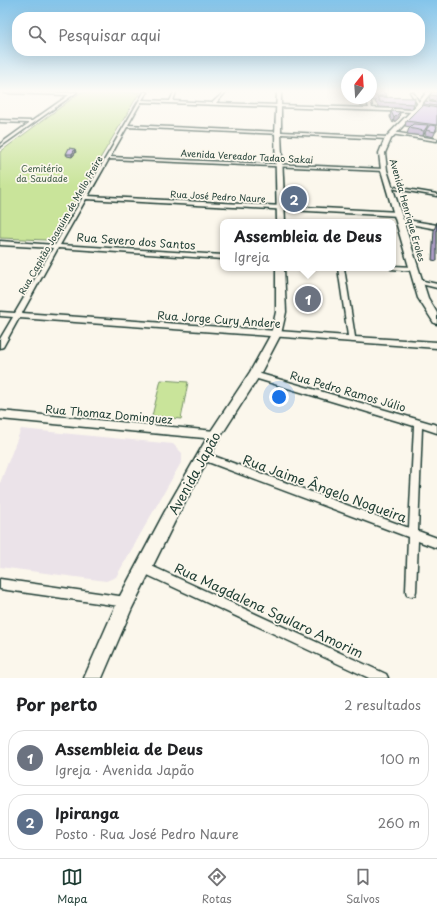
<!DOCTYPE html>
<html lang="pt">
<head>
<meta charset="utf-8">
<style>
	body { margin:0; font-family:"Playpen Sans",sans-serif; background:#f6f6f6; color:#202124 }
	.compass { position:absolute; left:341px; top:68px; width:36px; height:36px; border-radius:50%; background:#fff; box-shadow:0 4px 16px #0002; rotate:17deg }
	.you { position:absolute; left:279px; top:397px; width:14px; height:14px; margin:-10px; border:3px solid #fff; border-radius:50%; background:#1a73e8; box-shadow:0 0 0 6px #1a73e833 }
	.badge { display:grid; place-items:center; width:26px; height:26px; border-radius:50%; background:#1f3d34; color:#fff; font-size:13px; font-weight:700 }
	.pin { position:absolute; translate:-50% -50%; border:2px solid #fff; box-shadow:0 1px 4px #0006 }
	.popup { position:absolute; left:220px; top:219px; width:176px; height:52px; box-sizing:border-box; display:grid; place-content:center; border-radius:8px; background:#fff; filter:drop-shadow(0 1px 3px #0005); font-size:13px; white-space:nowrap; color:#757577 }
	.popup b { font-size:15px; color:#202124 }
	.popup::after { content:''; position:absolute; left:50%; top:100%; margin-left:-8px; border:8px solid transparent; border-top-color:#fff }
	.list { margin:0; padding:0; list-style:none }
	h2 { display:flex; justify-content:space-between; align-items:center; height:52px; margin:0; padding:0 16px; font-size:17px }
	h2 small { font-size:13px; font-weight:400; color:#757577 }
	.list li { display:grid; grid-template-columns:26px 1fr auto; gap:12px; align-items:center; box-sizing:border-box; height:56px; margin:0 8px 8px; padding:0 8px; border:1px solid #e0e0e0; border-radius:16px }
	.list b { display:block; font-size:15px; white-space:nowrap }
	.list p { margin:0; font-size:13px; white-space:nowrap; color:#757577 }
	.list em { font-size:13px; font-style:normal; color:#757577 }
	.icon { flex:none; width:22px; height:22px; fill:none; stroke:currentColor; stroke-width:2; stroke-linecap:round; stroke-linejoin:round }
	.map { position:relative; flex:none; width:437px; height:678px; overflow:hidden }
	.search { position:absolute; background:#fff; box-shadow:0 4px 16px #0002; left:12px; right:12px; top:12px; height:44px; display:flex; align-items:center; gap:10px; box-sizing:border-box; padding:0 14px; border-radius:16px; color:#757577; font-size:15px }
	.sheet { height:180px; background:#fff }
	nav { display:flex; justify-content:space-around; align-items:center; box-sizing:border-box; height:56px; border-top:1px solid #e0e0e0; background:#fff; font-size:11px; color:#757577 }
	nav a { display:grid; justify-items:center; gap:2px }
	nav .on { color:#1f3d34 }
	.map>svg:first-child { display:block }
</style>
</head>
<body>
<div class="map">
<svg width="437" height="678" viewBox="0 0 437 678">
	<rect width="100%" height="100%" fill="#fbf7ec"/>
	<filter id="ink" filterUnits="userSpaceOnUse"><feTurbulence type="fractalNoise" baseFrequency=".025" numOctaves="2"/><feDisplacementMap in="SourceGraphic" scale="8" xChannelSelector="R" yChannelSelector="G"/><feConvolveMatrix kernelMatrix="1 2 1 2 8 2 1 2 1" color-interpolation-filters="sRGB"/></filter>
	<g filter="url(#ink)">
		<polygon fill="#ebe3e9" points="21,429 173,444 182,453 182,461 116,577 106,581 0,567 0,483"/>
		<g fill="#c9e49a" stroke="#749067">
			<polygon points="81,92 140,92 54,235 46,240 0,238 0,152"/>
			<polygon points="161,380 188,382 181,419 152,416"/>
		</g>
		<g fill="none" stroke-linecap="round" stroke-linejoin="round">
			<defs>
				<g id="street">
					<polygon points="4,92 71,93 73,92 77,92 0,147 0,144 29,123 0,122 0,120 32,121 69,95 5,93"/>
					<polygon points="144,92 147,92 142,100 170,101 174,92 176,92 173,101 212,103 224,92 226,92 216,103 369,108 366,98 370,98 372,108 414,110 416,111 414,112 141,102 128,125 388,137 390,138 388,139 127,127 110,157 384,169 386,170 384,171 109,159 88,196 399,212 402,214 399,216 86,199 60,245 223,255 223,259 58,248 22,313 348,336 338,268 344,268 355,337 437,342 437,348 19,318 3,347 0,348 0,339 13,317 0,316 0,312 15,313 53,248 0,245 0,241 55,245"/>
					<polygon points="410,92 413,92 421,106 419,106"/>
					<polygon points="392,132 437,139 437,141 391,134 391,132"/>
					<polygon points="388,186 437,194 437,196 390,188 388,188"/>
					<polygon points="401,219 437,225 437,229 399,222 398,221"/>
					<polygon points="393,266 414,267 417,269 414,271 391,269 390,268 393,268"/>
					<polygon points="419,280 437,284 437,288 417,283 416,282 417,281"/>
					<polygon points="254,372 437,425 437,433 422,428 418,531 437,538 437,548 418,541 416,591 415,595 411,596 407,595 406,591 408,537 200,459 199,456 200,453 203,452 409,528 414,426 251,377 250,375 251,373"/>
					<polygon points="0,411 215,431 218,432 219,435 218,438 215,439 0,419"/>
					<polygon points="145,563 386,674 388,678 369,678 141,572 140,568 141,564"/>
					<polygon points="0,579 126,597 130,598 131,602 130,606 126,607 0,589"/>
				</g>
				<g id="secondary">
					<polygon points="277,92 281,92 281,133 285,222 277,222 275,133"/>
					<polygon points="427,92 431,92 416,112 391,139 385,153 387,170 428,298 437,313 437,324 434,323 418,298 381,170 379,153 385,138 412,110"/>
					<polygon points="276,268 284,268 286,312 281,334 258,378 219,439 174,523 132,608 102,678 84,678 120,596 164,513 211,431 250,372 271,334 276,312"/>
				</g>
			</defs>
			<use href="#street" stroke="#1f3d34" stroke-width="3"/>
			<use href="#secondary" stroke="#1f3d34" stroke-width="3"/>
			<use href="#street" fill="#fbf7ec" fill-rule="evenodd"/>
			<use href="#secondary" fill="#fbf7ec" fill-rule="evenodd"/>
		</g>
		<g fill="#aa9ac3" stroke="#1f3d34">
			<polygon points="371,92 384,92 387,96 386,97 414,104 412,109 379,107 375,102 376,101 373,101 371,95"/>
			<polygon points="437,92 437,131 436,131 433,137 425,135 426,129 423,136 407,134 409,128 410,127 405,126 406,121 423,105 425,101 435,102 435,101 429,100 430,95"/>
			<polygon points="391,111 400,112 399,118 393,123 390,117"/>
			<polygon points="76,152 72,157 67,156 66,154"/>
			<polygon points="286,191 304,201 304,204 285,203"/>
			<polygon points="437,222 437,261 432,260 434,230"/>
			<polygon points="301,290 319,297 317,303 300,301 300,297"/>
		</g>
		<g fill="#8b7d9f" stroke="#1f3d34">
			<polygon points="400,112 399,118 393,123 394,118"/>
			<polygon points="428,125 426,131 423,136 424,131"/>
			<polygon points="75,149 76,152 72,157 72,154"/>
		</g>
		<g fill="#c6b3e3" stroke="#1f3d34">
			<polygon points="373,92 384,92 387,96 374,96"/>
			<polygon points="432,92 437,92 437,96 430,95"/>
			<polygon points="377,97 415,98 414,104 380,102"/>
			<polygon points="425,101 437,103 437,106 424,104"/>
			<polygon points="422,105 437,108 437,125 406,121"/>
			<polygon points="391,111 400,112 394,118"/>
			<polygon points="413,124 428,125 424,131 409,128"/>
			<polygon points="430,125 437,126 435,132 426,130"/>
			<polygon points="69,148 75,149 72,154 66,154"/>
			<polygon points="286,191 304,192 304,201 286,200"/>
			<polygon points="301,290 318,291 319,297 301,295"/>
		</g>
	</g>
	<linearGradient id="sky" x2="0" y2="1"><stop stop-color="#83c4ea"/><stop offset="0.49" stop-color="#fdfbf6"/><stop offset="1" stop-color="#fdfbf6" stop-opacity="0"/></linearGradient>
	<rect width="437" height="186" fill="url(#sky)"/>
	<g text-anchor="middle" dominant-baseline="central" stroke-width="3.5" stroke-linejoin="round" paint-order="stroke">
		<g font-size="9" fill="#1f3d34" stroke="#fbf7ec">
			<text transform="translate(247 156) rotate(3)">Avenida Vereador Tadao Sakai</text>
			<text transform="translate(218 196) rotate(3)">Rua José Pedro Naure</text>
			<text transform="translate(408 210) rotate(74)">Avenida Henrique Eroles</text>
			<text transform="translate(60 225) rotate(-60)">Rua Capitão Joaquim de Mello Freire</text>
		</g>
		<g font-size="9" fill="#415e48" stroke="#fbf7ec">
			<text x="42" y="168">Cemitério<tspan x="42" dy="10">da Saudade</tspan></text>
		</g>
		<g font-size="11" fill="#1f3d34" stroke="#fbf7ec">
			<text transform="translate(136 241) rotate(4)">Rua Severo dos Santos</text>
			<text transform="translate(219 319) rotate(4)">Rua Jorge Cury Andere</text>
			<text transform="translate(348 391) rotate(16)">Rua Pedro Ramos Júlio</text>
			<text transform="translate(109 414) rotate(5)">Rua Thomaz Dominguez</text>
		</g>
		<g font-size="13" fill="#1f3d34" stroke="#fbf7ec">
			<text transform="translate(194 473) rotate(-61)">Avenida Japão</text>
			<text transform="translate(325 488) rotate(20)">Rua Jaime Ângelo Nogueira</text>
			<text transform="translate(269 610) rotate(25)">Rua Magdalena Sgularo Amorim</text>
		</g>
	</g>
</svg>
<svg class="compass" viewBox="-18 -18 36 36"><path d="M0-13l5 13h-10z" fill="#e53935"/><path d="M0 13l5-13h-10z" fill="#757577"/></svg>
<div class="you"></div>
<div class="pin badge" style="left:308px;top:299px;background:#6b7280">1</div>
<div class="popup"><b>Assembleia de Deus</b>Igreja</div>
<div class="pin badge" style="left:294px;top:199px;background:#5c6f8a">2</div>
<div class="search"><svg class="icon" aria-label="search" viewBox="0 0 24 24"><circle cx="10" cy="10" r="6"/><path d="M15 15l6 6"/></svg>Pesquisar aqui</div>
</div>
<section class="sheet">
<h2>Por perto<small>2 resultados</small></h2>
<ul class="list">
<li><span class="badge" style="background:#6b7280">1</span><div><b>Assembleia de Deus</b><p>Igreja · Avenida Japão</p></div><em>100 m</em></li>
<li><span class="badge" style="background:#5c6f8a">2</span><div><b>Ipiranga</b><p>Posto · Rua José Pedro Naure</p></div><em>260 m</em></li>
</ul>
</section>
<nav>
<a class="on"><svg class="icon" aria-label="map" viewBox="0 0 24 24"><path d="M3 6l6-2 6 2 6-2v14l-6 2-6-2-6 2zM9 4v14M15 6v14"/></svg>Mapa</a>
<a><svg class="icon" aria-label="directions" viewBox="0 0 24 24"><path d="M12 3l9 9-9 9-9-9zM9 14v-3h6M13 9l2 2-2 2"/></svg>Rotas</a>
<a><svg class="icon" aria-label="saved" viewBox="0 0 24 24"><path d="M7 4h10v16l-5-4-5 4z"/></svg>Salvos</a>
</nav>
</body>
</html>
